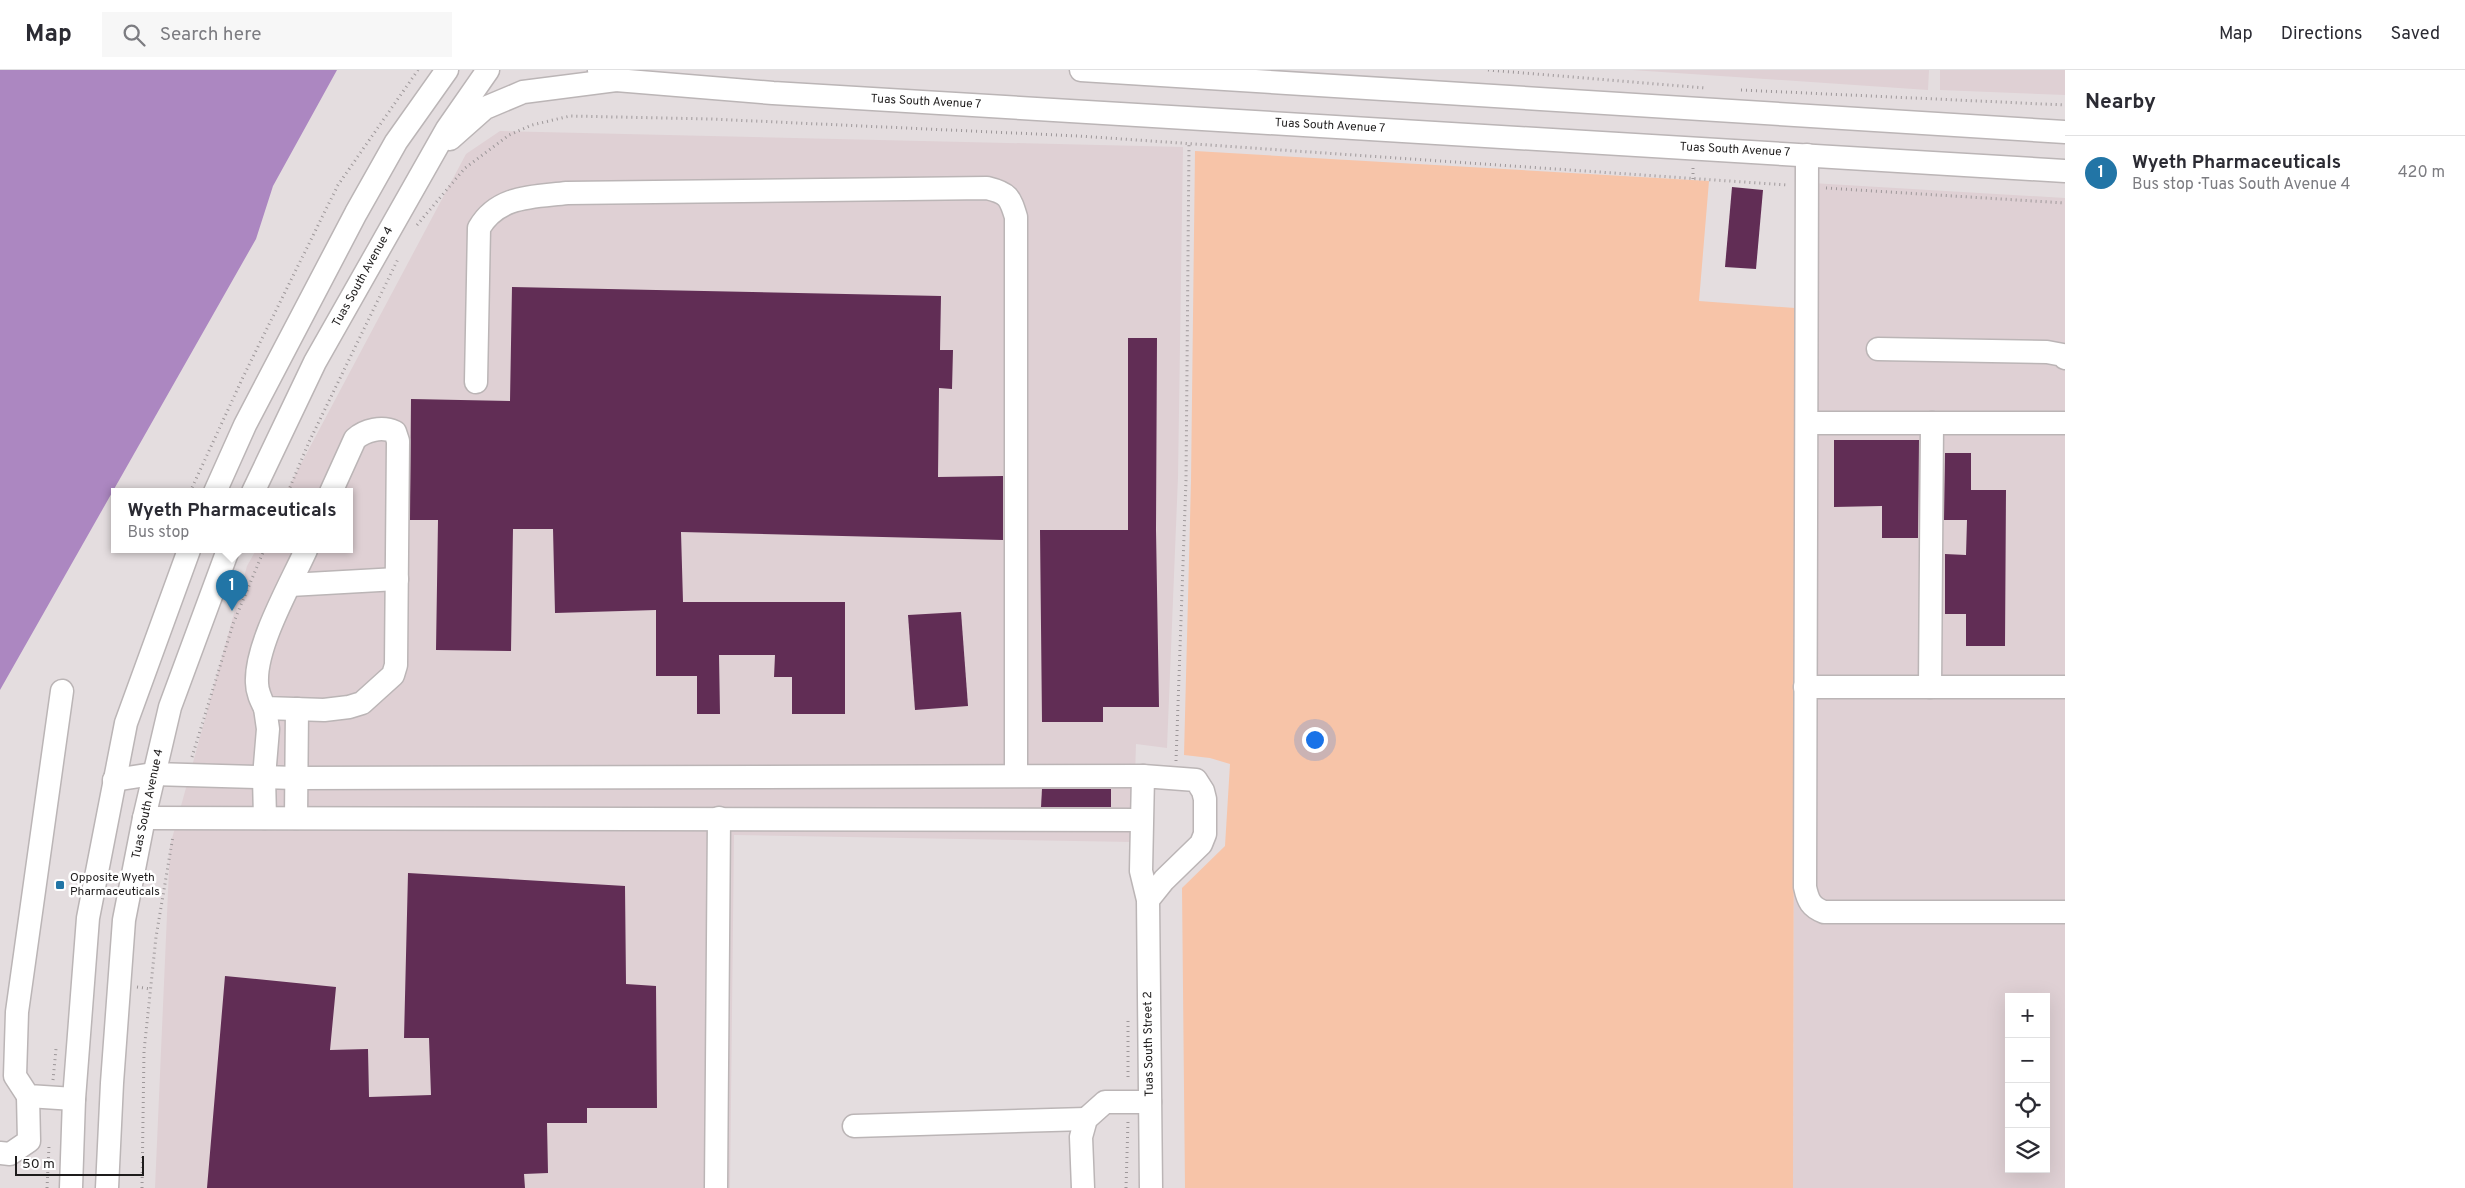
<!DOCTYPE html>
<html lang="en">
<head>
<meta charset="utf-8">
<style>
	body { margin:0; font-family:Overpass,sans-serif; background:#f7f7f7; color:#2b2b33 }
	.controls { position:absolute; right:15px; bottom:15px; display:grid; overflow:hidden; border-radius:0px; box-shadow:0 5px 20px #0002 }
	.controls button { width:45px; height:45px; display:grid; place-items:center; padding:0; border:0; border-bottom:1px solid #e1e1e2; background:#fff; color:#2b2b33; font:25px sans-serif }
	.scale { position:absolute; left:15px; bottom:12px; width:129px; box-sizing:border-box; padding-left:5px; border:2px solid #1e1c1c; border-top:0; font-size:14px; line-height:18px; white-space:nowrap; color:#1e1c1c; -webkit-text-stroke:4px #fff; paint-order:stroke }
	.you { position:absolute; left:1314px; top:669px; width:18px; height:18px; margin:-12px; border:4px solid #fff; border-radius:50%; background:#1a73e8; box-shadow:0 0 0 8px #1a73e833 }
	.badge { display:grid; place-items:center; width:32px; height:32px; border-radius:50%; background:#2275a6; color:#fff; font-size:16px; font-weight:700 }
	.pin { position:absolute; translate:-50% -41px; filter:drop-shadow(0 1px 2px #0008) }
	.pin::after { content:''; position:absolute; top:26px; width:18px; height:15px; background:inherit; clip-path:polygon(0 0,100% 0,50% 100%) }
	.popup { position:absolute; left:111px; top:418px; width:242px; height:65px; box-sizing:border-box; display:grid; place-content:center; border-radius:0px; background:#fff; filter:drop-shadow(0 1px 4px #0005); font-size:16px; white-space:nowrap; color:#7c7c81 }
	.popup b { font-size:19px; color:#2b2b33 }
	.popup::after { content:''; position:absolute; left:50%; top:100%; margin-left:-10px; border:10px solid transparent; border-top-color:#fff }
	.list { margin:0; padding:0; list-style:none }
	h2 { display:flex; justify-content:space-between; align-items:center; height:65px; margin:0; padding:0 20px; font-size:21px }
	h2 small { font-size:16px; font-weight:400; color:#7c7c81 }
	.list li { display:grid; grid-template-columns:32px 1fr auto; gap:15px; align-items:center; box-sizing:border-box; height:75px; padding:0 20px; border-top:1px solid #e1e1e2 }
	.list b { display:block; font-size:19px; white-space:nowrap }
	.list p { margin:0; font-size:16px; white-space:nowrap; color:#7c7c81 }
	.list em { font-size:16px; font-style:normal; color:#7c7c81 }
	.icon { flex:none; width:28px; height:28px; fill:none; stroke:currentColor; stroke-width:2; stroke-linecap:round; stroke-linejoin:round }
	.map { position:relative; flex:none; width:2065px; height:1118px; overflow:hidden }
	header { display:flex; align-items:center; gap:30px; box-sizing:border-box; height:70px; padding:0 25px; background:#fff; border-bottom:1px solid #e1e1e2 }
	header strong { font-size:24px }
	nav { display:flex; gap:28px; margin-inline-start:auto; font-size:18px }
	.search { width:350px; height:45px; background:#f7f7f7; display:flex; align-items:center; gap:12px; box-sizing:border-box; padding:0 18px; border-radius:0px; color:#7c7c81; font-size:19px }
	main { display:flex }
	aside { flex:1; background:#fff }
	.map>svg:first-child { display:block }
</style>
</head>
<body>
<header>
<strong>Map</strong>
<div class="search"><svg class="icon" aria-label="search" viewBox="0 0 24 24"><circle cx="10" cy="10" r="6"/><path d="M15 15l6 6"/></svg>Search here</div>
<nav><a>Map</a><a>Directions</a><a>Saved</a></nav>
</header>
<main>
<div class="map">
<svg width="2065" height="1118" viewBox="0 0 2065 1118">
	<rect width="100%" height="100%" fill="#e4dddf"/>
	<g fill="#dfd0d4" fill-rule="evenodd">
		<polygon points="1632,0 1929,0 1928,20"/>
		<polygon points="1940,0 2065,0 2065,25 1940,20"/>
		<polygon points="500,61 1183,77 1178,407 1167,678 1136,674 1133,772 734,765 730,1118 155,1118 170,776 247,496 256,480 350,480 350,422 286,422 466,84"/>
		<path d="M1795,112L2065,128V1118H1793ZM2009,927H2046V1099H2009Z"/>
	</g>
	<polygon fill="#f7c4a8" points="1195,81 1709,111 1699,231 1795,238 1793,1118 1185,1118 1182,818 1225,776 1230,694 1210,688 1184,685 1191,411"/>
	<polygon fill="#ac87c1" points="0,0 337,0 273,116 256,169 0,620"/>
	<g fill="#612d55">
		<polygon points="1732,117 1763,120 1756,199 1725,197"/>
		<polygon points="512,217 941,226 940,280 953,280 952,319 939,318 938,407 1003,406 1003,470 681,462 683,532 845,532 845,644 792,644 792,607 774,607 775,585 719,585 720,644 697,644 697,606 656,606 656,540 555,543 553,459 513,459 511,581 436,580 438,450 410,450 411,329 510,331"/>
		<polygon points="1128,268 1157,268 1156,460 1159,637 1103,637 1103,652 1042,652 1040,460 1128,460"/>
		<polygon points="1834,370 1919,370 1918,468 1882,468 1882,436 1834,437"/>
		<polygon points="1945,383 1971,383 1971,420 2006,420 2005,576 1966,576 1966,544 1945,544 1945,484 1966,485 1967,450 1944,450"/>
		<polygon points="961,542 968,636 915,640 908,545"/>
		<polygon points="1042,719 1111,719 1111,737 1041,737"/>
		<polygon points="408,803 625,816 626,914 656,916 657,1038 587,1038 587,1053 547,1053 548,1103 524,1104 525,1118 207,1118 225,906 336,917 330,980 368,979 369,1027 431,1025 429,968 404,968"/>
	</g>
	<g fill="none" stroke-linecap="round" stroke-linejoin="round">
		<defs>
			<g id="minor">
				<polyline points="599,0 616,10 773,23 2065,101"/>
				<polyline points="1081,0 2065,62"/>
				<polyline points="450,69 485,38 523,22 616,10"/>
				<path d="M1807,85L1805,817C1808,831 1811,837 1824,842H2065"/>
				<polyline points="1878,279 2047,282 2063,285 2065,288"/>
				<path d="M476,312L479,158C498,125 534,127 567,123L987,118C1008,123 1010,127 1016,147V705"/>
				<polyline points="1807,353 2065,353"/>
				<polyline points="215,422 245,355 356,143 396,72 447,0"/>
				<polyline points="253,422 315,292 447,59 488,0"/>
				<path d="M306,480C290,515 255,576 257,613C257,622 261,630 265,638L324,640L349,637L362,633L393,605L396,595L398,371L395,362C382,356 365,360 355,369L331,422"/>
				<polyline points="290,515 397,509"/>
				<polyline points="1805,617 2065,617"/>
				<polyline points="1930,617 1932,353"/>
				<polyline points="62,621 17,942 15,1006 28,1026 74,1029"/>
				<polyline points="265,638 268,659 264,707 265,748"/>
				<polyline points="114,710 153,704 295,708 1143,706"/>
				<polyline points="144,748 1141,750"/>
				<polyline points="296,748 297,639"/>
				<polyline points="1148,830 1164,810 1201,774 1205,764 1205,729 1203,721 1196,710 1143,706 1141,801 1148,830 1151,1118"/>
				<polyline points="854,1056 1086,1049"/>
				<polyline points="0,1083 10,1084 29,1071 28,1026"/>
				<polyline points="71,1118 74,1029 88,848 126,653 189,480"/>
				<polyline points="107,1118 112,1013 124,850 144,748 170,637 228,480"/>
				<polyline points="716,1118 719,748"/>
				<polyline points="1083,1118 1081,1067 1086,1049 1105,1032 1150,1032"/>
			</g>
		</defs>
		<use href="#minor" stroke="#bbb5b6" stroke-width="25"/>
		<g stroke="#9d9799" stroke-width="3" stroke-dasharray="1 4" stroke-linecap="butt">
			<polyline points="1488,0 1705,18"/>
			<polyline points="1741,20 2065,35"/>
			<polyline points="1693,109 1693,97"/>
			<polyline points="1826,118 2065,133"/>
			<polyline points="417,155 465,98 509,65 532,55 570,46 711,49 1079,66 1787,115"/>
			<polyline points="190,422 244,305 338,115 418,0"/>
			<polyline points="288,422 309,372 399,187"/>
			<polyline points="192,687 233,554 264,480"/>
			<polyline points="1176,691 1186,410 1189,73"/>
			<polyline points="137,917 151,919"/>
			<polyline points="1128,951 1128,1010"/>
			<polyline points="53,1010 56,979"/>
			<polyline points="47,1118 49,1076"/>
			<polyline points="142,1118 144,981 156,867 173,766"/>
			<polyline points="1126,1118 1128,1051"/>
		</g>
		<use href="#minor" stroke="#fff" stroke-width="22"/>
	</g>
	<rect fill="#2275a6" stroke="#fff" stroke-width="2" x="55" y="810" width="10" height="10" rx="2.5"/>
	<g text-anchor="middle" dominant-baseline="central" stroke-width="5" stroke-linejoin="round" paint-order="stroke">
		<g font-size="12" fill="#1e1c1c" stroke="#fff">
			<text transform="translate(926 32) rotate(3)">Tuas South Avenue 7</text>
			<text transform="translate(1330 56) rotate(3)">Tuas South Avenue 7</text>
			<text transform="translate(1735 80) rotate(3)">Tuas South Avenue 7</text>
			<text transform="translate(363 207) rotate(-61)">Tuas South Avenue 4</text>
			<text transform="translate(148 734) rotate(-78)">Tuas South Avenue 4</text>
			<text transform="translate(1149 974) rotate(-91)">Tuas South Street 2</text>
		</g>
		<g font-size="12" fill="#1e1c1c" stroke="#fff" text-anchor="start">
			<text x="70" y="808">Opposite Wyeth<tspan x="70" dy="14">Pharmaceuticals</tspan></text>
		</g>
	</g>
</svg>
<div class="controls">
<button>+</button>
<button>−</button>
<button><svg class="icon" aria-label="locate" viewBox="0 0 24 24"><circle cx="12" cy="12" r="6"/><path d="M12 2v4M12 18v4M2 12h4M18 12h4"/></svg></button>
<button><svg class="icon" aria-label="layers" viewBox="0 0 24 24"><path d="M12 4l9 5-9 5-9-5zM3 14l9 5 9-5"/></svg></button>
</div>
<div class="scale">50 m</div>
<div class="you"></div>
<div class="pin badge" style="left:232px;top:541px">1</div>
<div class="popup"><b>Wyeth Pharmaceuticals</b>Bus stop</div>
</div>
<aside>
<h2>Nearby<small></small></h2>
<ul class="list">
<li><span class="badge">1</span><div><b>Wyeth Pharmaceuticals</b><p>Bus stop · Tuas South Avenue 4</p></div><em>420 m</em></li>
</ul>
</aside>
</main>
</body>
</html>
